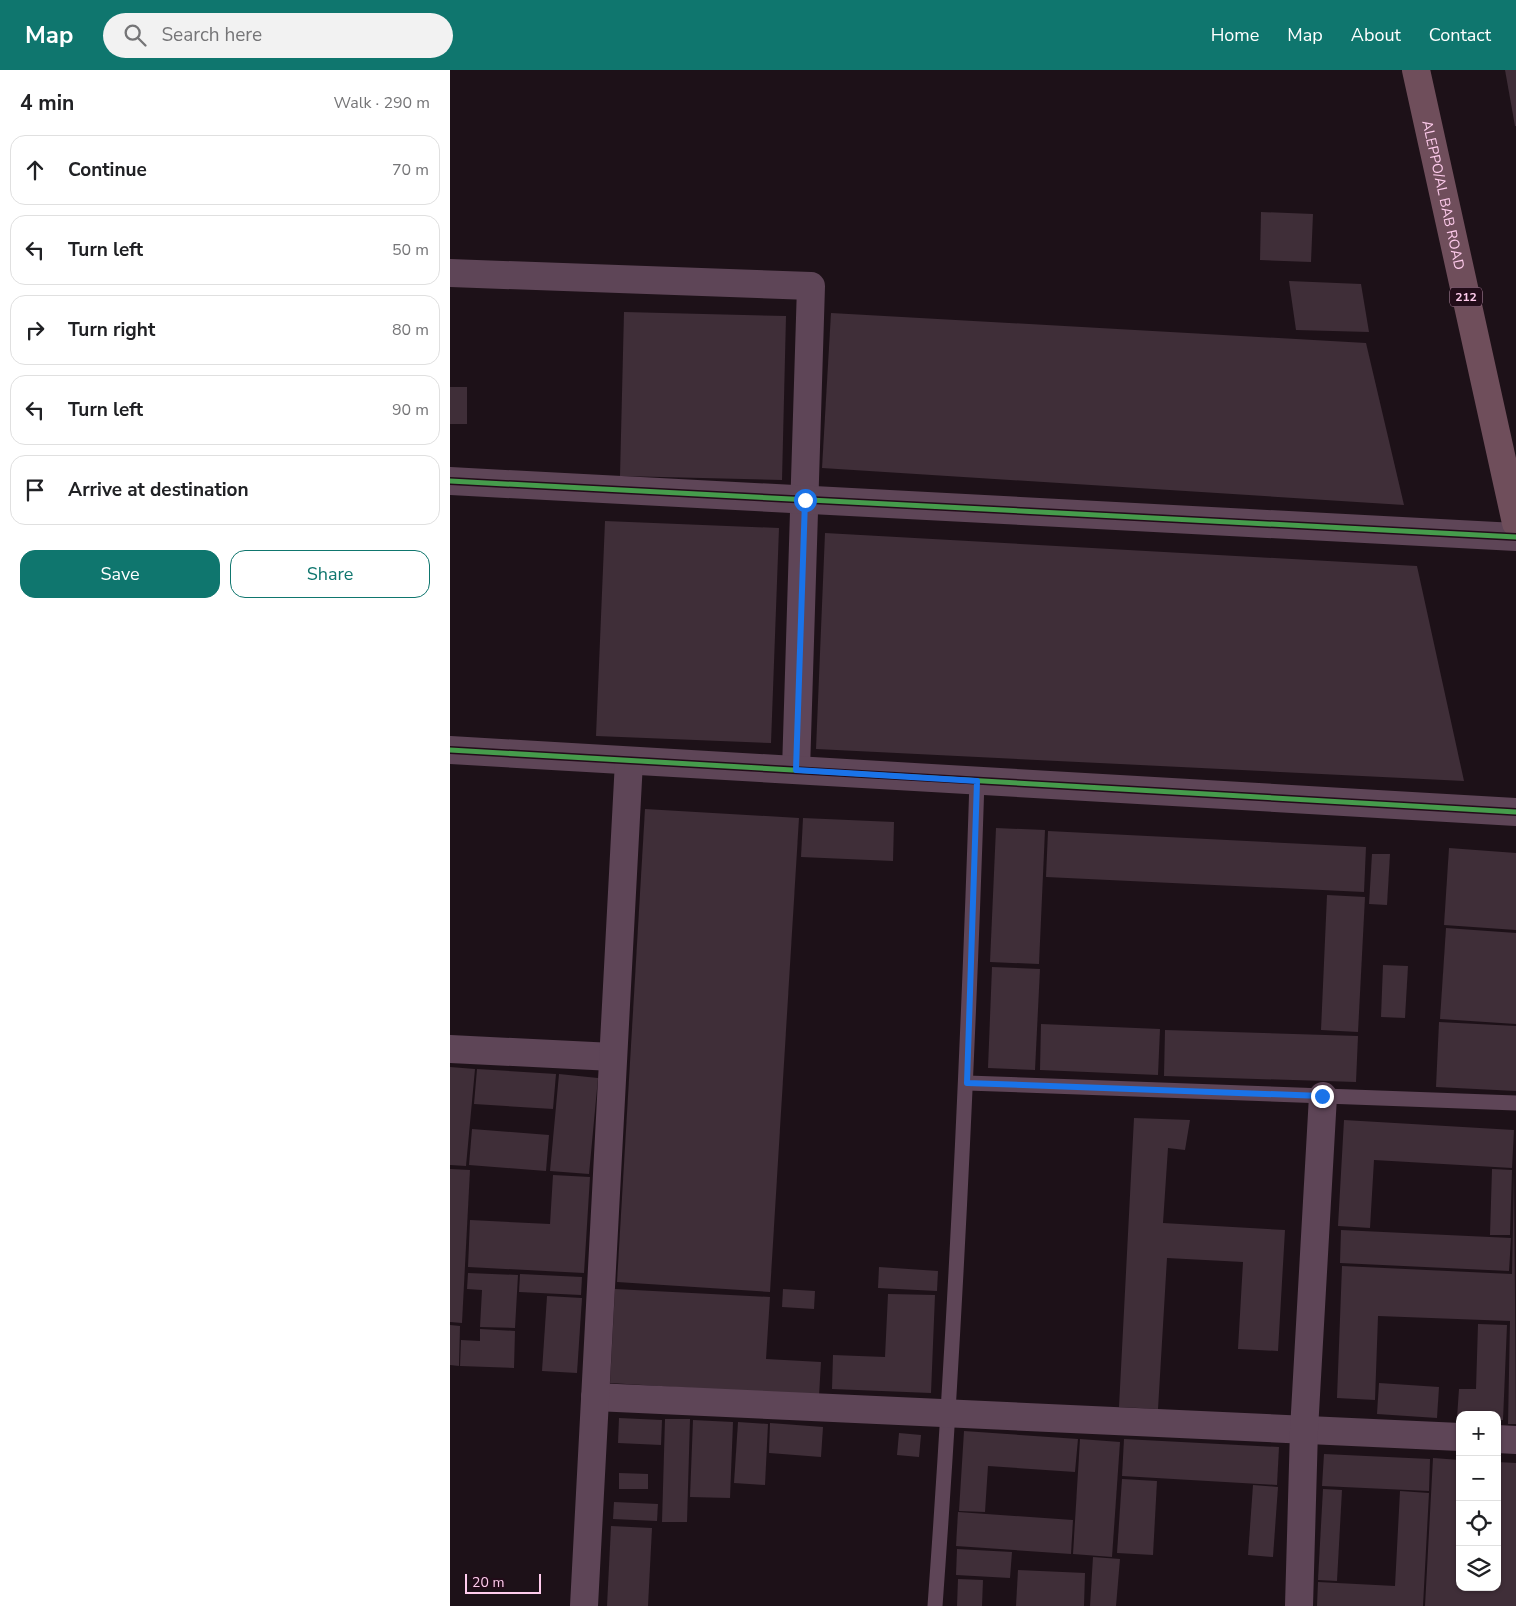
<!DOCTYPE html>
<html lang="en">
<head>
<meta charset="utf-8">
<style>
	body { margin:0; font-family:"Nunito Sans",sans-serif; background:#f2f2f2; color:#202124 }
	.controls { position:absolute; right:15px; bottom:15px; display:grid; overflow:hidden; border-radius:10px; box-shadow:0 1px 4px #0004 }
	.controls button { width:45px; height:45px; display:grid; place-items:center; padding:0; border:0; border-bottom:1px solid #e0e0e0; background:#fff; color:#202124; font:25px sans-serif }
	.scale { position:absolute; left:15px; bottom:12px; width:76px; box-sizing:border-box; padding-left:5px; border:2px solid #ffcced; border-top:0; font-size:14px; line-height:18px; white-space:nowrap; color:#ffcced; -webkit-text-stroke:4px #220c19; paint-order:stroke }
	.stop { position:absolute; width:15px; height:15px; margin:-11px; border:4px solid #1a73e8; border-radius:50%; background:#fff }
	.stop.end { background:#1a73e8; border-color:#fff; box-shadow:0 1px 5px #0008 }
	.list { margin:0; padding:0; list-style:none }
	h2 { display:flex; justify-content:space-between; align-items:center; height:65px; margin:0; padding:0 20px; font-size:21px }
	h2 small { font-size:16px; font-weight:400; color:#757577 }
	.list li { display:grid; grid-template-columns:32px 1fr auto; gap:15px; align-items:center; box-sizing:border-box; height:70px; margin:0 10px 10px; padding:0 10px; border:1px solid #e0e0e0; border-radius:15px }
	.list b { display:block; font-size:19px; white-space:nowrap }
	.list em { font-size:16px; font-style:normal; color:#757577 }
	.actions { display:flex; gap:10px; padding:15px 20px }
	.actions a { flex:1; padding:11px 0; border:1px solid #0f766e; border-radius:15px; text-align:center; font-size:18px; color:#0f766e }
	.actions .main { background:#0f766e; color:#fff }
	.icon { flex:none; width:28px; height:28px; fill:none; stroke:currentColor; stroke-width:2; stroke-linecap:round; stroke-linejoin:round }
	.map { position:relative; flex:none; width:1066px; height:1536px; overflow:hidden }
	header { display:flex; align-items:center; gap:30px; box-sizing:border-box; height:70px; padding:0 25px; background:#0f766e; color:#fff }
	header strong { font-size:24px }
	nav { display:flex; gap:28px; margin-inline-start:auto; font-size:18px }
	.search { width:350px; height:45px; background:#f2f2f2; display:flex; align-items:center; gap:12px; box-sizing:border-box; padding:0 18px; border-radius:28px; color:#757577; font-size:19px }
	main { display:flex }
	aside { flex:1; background:#fff }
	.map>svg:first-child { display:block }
</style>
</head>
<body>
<header>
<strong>Map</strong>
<div class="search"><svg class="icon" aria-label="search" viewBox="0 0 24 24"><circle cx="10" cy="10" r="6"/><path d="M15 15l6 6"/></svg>Search here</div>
<nav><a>Home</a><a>Map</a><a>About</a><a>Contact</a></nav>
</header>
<main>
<aside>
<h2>4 min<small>Walk · 290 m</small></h2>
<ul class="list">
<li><svg class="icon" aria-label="ahead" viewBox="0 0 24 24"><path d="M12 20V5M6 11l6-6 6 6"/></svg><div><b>Continue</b></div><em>70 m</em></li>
<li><svg class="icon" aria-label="left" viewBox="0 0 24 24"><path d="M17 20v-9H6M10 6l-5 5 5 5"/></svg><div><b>Turn left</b></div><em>50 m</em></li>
<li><svg class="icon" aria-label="right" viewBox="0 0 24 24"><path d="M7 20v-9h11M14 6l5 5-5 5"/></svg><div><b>Turn right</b></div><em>80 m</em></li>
<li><svg class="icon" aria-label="left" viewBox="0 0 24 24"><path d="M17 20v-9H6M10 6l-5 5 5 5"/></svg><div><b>Turn left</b></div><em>90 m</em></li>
<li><svg class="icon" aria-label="arrive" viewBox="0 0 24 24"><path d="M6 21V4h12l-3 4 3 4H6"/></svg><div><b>Arrive at destination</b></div></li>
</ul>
<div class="actions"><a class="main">Save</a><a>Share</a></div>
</aside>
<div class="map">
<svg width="1066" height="1536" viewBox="0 0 1066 1536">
	<rect width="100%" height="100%" fill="#1d1118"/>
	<g fill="#3f2e38">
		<polygon points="1055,0 1066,0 1066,56 1065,56"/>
		<polygon points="811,142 863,144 861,192 810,190"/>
		<polygon points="839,211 911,214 919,262 846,260"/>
		<polygon points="174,242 336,246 332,410 170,406"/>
		<polygon points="381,243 916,273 954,435 372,398"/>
		<rect x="0" y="317" width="17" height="37"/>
		<polygon points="155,451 329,458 321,673 146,666"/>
		<polygon points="375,463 967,496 1014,711 366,679"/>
		<polygon points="195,739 349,748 320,1222 167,1212"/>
		<polygon points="353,748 444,752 443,791 351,787"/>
		<polygon points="546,758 595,760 589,894 540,892"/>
		<polygon points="598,761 916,777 914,822 596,807"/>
		<polygon points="999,778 1066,783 1066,860 994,855"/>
		<polygon points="922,784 940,784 937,835 919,834"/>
		<polygon points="877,825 915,827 908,962 871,960"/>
		<polygon points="996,858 1066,863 1066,954 990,949"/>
		<polygon points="933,895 958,896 955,948 931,947"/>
		<polygon points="542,897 590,899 585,1000 538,998"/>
		<polygon points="989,952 1066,956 1066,1021 986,1017"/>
		<polygon points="591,954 710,959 708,1005 590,1000"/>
		<polygon points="715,960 908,966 906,1012 714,1006"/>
		<polygon points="0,997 25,999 16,1096 0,1095"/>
		<polygon points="27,999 106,1004 103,1039 24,1034"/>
		<polygon points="109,1004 148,1008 139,1104 100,1101"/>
		<polygon points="684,1048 740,1050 735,1080 718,1078 713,1153 835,1160 828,1281 788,1279 793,1192 717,1188 708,1339 669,1337"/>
		<polygon points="894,1050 1064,1060 1062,1098 924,1090 920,1158 888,1156"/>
		<polygon points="22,1059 99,1065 96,1101 19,1095"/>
		<polygon points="0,1099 20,1100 12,1253 0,1252"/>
		<polygon points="1042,1099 1062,1100 1060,1165 1040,1165"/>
		<polygon points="1064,1103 1066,1354 1058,1354 1060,1251 928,1246 925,1330 887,1328 892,1196 1062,1204"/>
		<polygon points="103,1105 140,1107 134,1203 18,1197 20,1150 100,1154"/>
		<polygon points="891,1160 1061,1168 1059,1201 890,1193"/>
		<polygon points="429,1197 488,1201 487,1221 428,1218"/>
		<polygon points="18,1203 68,1205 65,1258 30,1257 32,1220 17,1219"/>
		<polygon points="70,1204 132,1207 131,1225 69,1222"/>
		<polygon points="165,1219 320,1227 316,1289 371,1292 369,1326 160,1313"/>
		<polygon points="333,1219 365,1221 364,1239 332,1237"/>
		<polygon points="438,1224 485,1225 481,1323 382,1319 383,1285 435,1287"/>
		<polygon points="97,1226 132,1228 127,1303 92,1301"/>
		<polygon points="1028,1254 1057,1255 1053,1350 1047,1350 1047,1345 1010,1345 1010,1348 1007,1348 1009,1319 1026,1319"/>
		<polygon points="0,1255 10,1256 9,1296 0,1295"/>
		<polygon points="30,1259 65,1261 64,1298 10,1296 11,1270 30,1271"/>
		<polygon points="929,1313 989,1317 987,1348 927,1344"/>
		<polygon points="169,1348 212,1350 211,1375 168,1373"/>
		<polygon points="215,1349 240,1349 237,1452 212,1452"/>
		<polygon points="243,1350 283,1352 280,1428 240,1427"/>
		<polygon points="288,1352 318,1354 315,1415 284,1413"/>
		<polygon points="320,1353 373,1357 371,1387 319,1383"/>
		<polygon points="514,1361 628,1369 625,1402 538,1396 535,1442 509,1441"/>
		<polygon points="449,1363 471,1365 469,1387 447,1385"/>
		<polygon points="630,1369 670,1372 662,1487 623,1484"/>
		<polygon points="674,1369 829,1377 827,1415 672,1406"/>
		<polygon points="874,1384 980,1389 979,1421 872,1416"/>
		<polygon points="983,1388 1010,1390 1010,1517 1047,1517 1047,1392 1066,1393 1066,1536 975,1536"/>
		<polygon points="169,1403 198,1404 198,1419 169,1419"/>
		<polygon points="672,1409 707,1411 703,1485 667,1483"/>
		<polygon points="803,1415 828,1417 823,1487 798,1485"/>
		<polygon points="873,1419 892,1420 887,1511 868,1510"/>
		<polygon points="950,1421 979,1423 973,1536 867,1536 868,1512 945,1516"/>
		<polygon points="164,1432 208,1434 207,1451 163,1449"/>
		<polygon points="508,1442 623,1450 621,1484 506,1476"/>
		<polygon points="161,1456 202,1458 198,1536 157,1536"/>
		<polygon points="507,1479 562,1482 560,1508 506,1505"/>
		<polygon points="643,1487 670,1489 666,1536 640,1536"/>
		<polygon points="568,1500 635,1503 634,1536 566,1536"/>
		<polygon points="508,1509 533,1510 532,1536 507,1536"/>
	</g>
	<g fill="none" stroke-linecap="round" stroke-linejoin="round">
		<g stroke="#5e4557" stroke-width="15">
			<polyline points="517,1013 1066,1033"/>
			<path d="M485,1536C505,1261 518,986 527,711"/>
		</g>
		<g stroke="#5e4557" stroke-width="28">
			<polyline points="0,203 361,216 346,700"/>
			<polyline points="0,411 1066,467"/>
			<polyline points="0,680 1066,742"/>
			<polyline points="0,979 163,987"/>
			<polyline points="145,1327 1010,1367"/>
			<polyline points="1047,1369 1066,1370"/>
			<polyline points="134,1536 179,691"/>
			<polyline points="849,1536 854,1360 873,1026"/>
		</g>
		<path stroke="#6f4e5b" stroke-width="28" id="s1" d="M966,0L1066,453"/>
		<defs>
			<g id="cycleway">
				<polyline points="0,411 1066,467"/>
				<polyline points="0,680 1066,742"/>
			</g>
		</defs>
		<use href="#cycleway" stroke="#220c19" stroke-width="8"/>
		<use href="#cycleway" stroke="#469c4c" stroke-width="5"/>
	</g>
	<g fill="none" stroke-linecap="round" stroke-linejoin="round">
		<polyline stroke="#1a73e8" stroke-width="6" points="355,430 346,700 527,711 517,1013 872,1026"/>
	</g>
	<g text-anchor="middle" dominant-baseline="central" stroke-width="4.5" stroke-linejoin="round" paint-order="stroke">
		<rect fill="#220c19" stroke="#bd92ad" stroke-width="1" x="1000" y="217.5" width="32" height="19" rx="4"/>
		<g font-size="12" font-weight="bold" fill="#ffcced">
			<text x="1016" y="227">212</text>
		</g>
		<g font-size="14" fill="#ffcced" stroke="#220c19">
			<text stroke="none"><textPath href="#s1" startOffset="128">ALEPPO/AL BAB ROAD</textPath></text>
		</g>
	</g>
</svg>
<div class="controls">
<button>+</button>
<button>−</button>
<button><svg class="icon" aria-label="locate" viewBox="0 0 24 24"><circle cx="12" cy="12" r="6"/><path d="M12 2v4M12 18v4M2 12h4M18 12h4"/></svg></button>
<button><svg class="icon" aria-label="layers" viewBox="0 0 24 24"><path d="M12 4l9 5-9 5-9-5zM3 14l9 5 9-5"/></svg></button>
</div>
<div class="scale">20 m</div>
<div class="stop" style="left:355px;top:430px"></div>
<div class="stop end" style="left:872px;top:1026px"></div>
</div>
</main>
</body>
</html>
